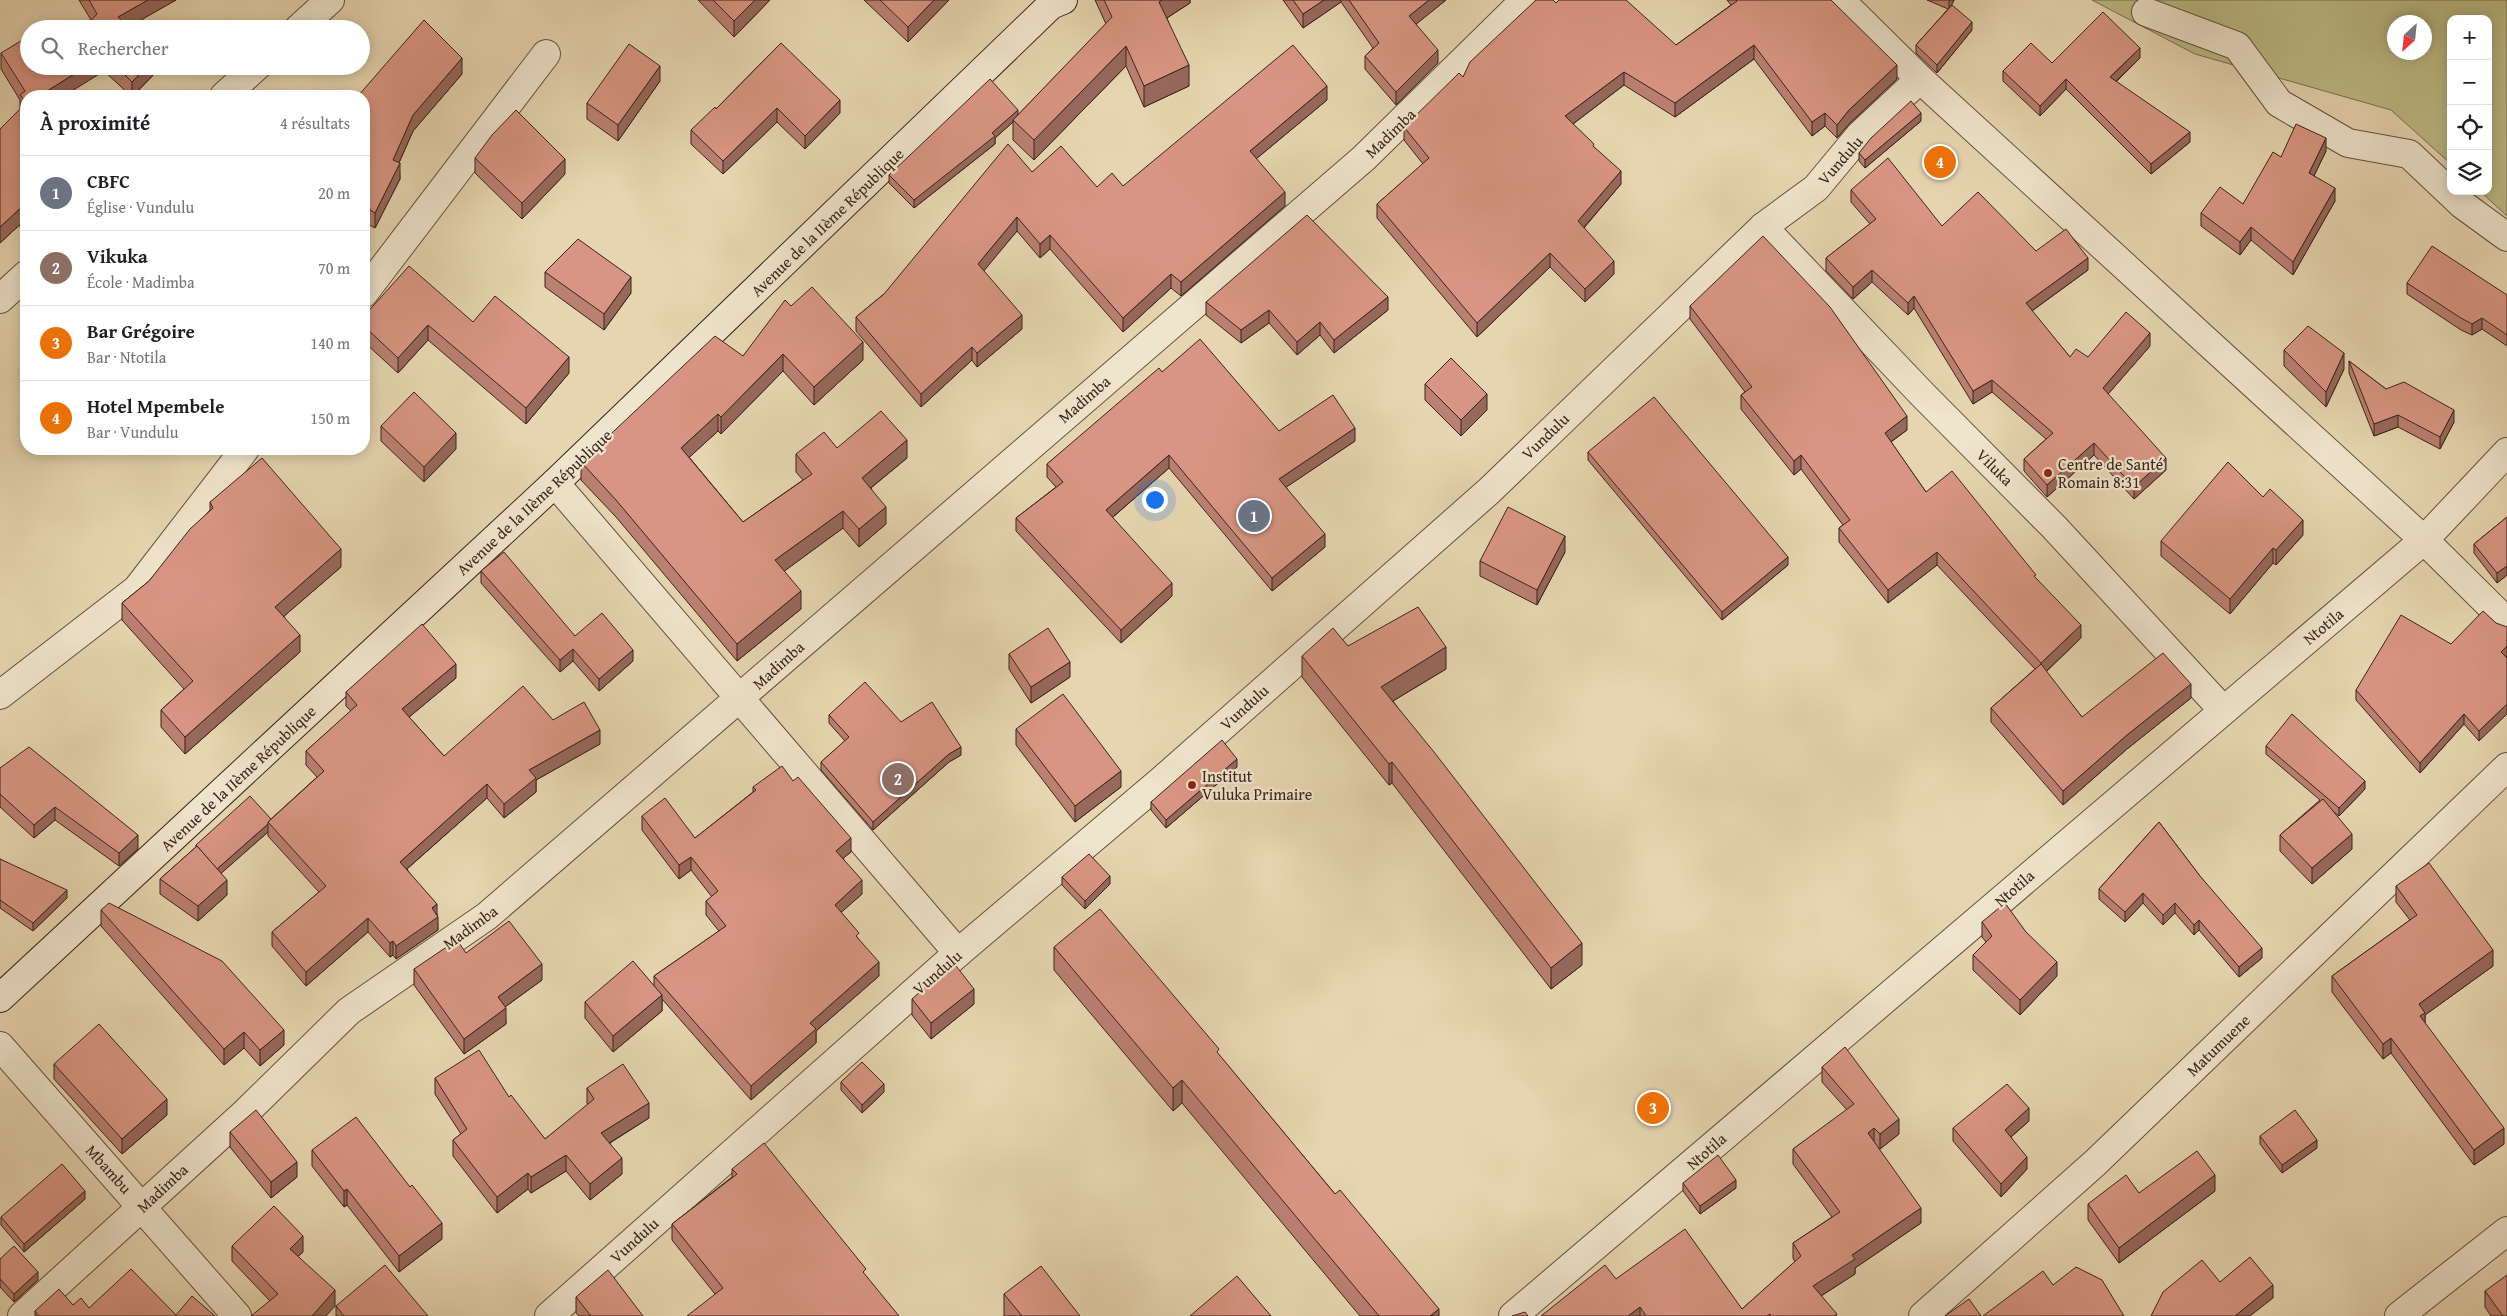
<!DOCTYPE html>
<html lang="fr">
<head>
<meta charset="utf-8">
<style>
	body { margin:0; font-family:"Gentium Book Plus",serif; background:#f2f2f2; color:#202124 }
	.controls { position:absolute; right:15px; top:15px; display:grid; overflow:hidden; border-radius:10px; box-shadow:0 2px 12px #0003 }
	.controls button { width:45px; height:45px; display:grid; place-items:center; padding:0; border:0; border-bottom:1px solid #e0e0e0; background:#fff; color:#202124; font:25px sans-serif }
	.compass { position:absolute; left:2387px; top:15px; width:45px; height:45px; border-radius:50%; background:#fff; box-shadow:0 2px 12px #0003; rotate:207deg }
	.you { position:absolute; left:1154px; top:499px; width:18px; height:18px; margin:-12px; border:4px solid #fff; border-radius:50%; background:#1a73e8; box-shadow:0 0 0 8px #1a73e833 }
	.badge { display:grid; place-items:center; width:32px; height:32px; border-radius:50%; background:#8f2418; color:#fff; font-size:16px; font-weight:700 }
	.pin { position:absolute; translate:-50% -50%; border:2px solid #fff; box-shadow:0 1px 5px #0006 }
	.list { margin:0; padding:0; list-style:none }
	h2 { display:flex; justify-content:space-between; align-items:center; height:65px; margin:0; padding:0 20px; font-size:21px }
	h2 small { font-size:16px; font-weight:400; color:#757577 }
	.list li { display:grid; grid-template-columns:32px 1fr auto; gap:15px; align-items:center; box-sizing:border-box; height:75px; padding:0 20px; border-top:1px solid #e0e0e0 }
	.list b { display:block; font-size:19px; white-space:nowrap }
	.list p { margin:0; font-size:16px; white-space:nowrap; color:#757577 }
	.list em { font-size:16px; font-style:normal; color:#757577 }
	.icon { flex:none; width:28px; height:28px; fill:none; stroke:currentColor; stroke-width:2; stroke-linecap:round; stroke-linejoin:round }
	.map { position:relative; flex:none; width:2507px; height:1316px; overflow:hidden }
	.search { position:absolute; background:#fff; box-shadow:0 2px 12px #0003; left:20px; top:20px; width:350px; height:55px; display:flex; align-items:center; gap:12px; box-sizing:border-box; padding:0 18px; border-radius:28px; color:#757577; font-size:19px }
	.panel { position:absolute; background:#fff; box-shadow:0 2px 12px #0003; left:20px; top:90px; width:350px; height:365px; border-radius:20px }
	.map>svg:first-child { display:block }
</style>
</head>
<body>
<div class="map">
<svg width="2507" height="1316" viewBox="0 0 2507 1316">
	<rect width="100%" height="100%" fill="#e6d5b0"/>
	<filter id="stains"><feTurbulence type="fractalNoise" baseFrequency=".004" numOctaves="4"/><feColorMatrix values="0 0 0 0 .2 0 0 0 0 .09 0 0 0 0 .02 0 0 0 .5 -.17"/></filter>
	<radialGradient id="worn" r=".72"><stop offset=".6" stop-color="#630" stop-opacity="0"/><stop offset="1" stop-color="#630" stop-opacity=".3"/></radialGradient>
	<path fill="#bcbb87" stroke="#7a7052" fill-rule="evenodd" d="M2092,0H2507V216L2480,191H2488V19H2451V164L2391,110L2195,54ZM2394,22H2424V52H2394Z"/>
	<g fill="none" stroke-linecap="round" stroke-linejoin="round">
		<defs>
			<g id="street">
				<polyline points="1840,0 1920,79 2424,540 2507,622"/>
				<polyline points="2146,12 2237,46 2279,103 2348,143 2409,154 2463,205 2507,237"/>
				<polyline points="298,29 330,0"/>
				<polyline points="224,96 257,66"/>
				<polyline points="1763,227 1923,395 2054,527 2223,710"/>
				<polyline points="364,293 546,54"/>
				<polyline points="0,299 26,275"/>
				<polyline points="555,483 958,953"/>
				<polyline points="0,695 137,589 245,449"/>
				<polyline points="0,1046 237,1316"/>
				<polyline points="22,1316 246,1112 349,1011 487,916 1364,158 1525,0"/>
				<polyline points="549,1316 958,953 1162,780 1489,491 1763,227 1816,188 1860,135 1920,79"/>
				<polyline points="1513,1316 2424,540 2507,452"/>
				<polyline points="1923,1316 2095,1163 2507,767"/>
				<polyline points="2399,1316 2507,1231"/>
			</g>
			<polyline id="secondary" points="0,998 555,483 1051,5 1063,0"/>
		</defs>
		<use href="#street" stroke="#645041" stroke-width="30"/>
		<use href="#secondary" stroke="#39241c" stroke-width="30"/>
		<use href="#street" stroke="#efe4cc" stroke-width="28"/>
		<use href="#secondary" stroke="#efe4cc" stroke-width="28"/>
	</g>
	<g fill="#ba8071" stroke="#39241c">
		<polygon points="79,0 176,0 128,27 91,20"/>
		<polygon points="698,0 770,0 734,37"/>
		<polygon points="864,0 949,0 908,42"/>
		<polygon points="1095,0 1190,0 1190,3 1167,18 1189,86 1144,107 1126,66 1034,160 1013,140 1013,122 995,138 995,144 914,208 889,183 889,175 1018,115 1106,24"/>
		<polygon points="1283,0 1446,0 1416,24 1438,63 1396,105 1365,69 1365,56 1373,48 1341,2 1303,28"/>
		<polygon points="1727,0 1831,0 1897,79 1849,124 1837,138 1825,126 1812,136 1754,59 1675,117 1624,85 1573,124 1594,147 1621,184 1584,228 1614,274 1585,302 1550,267 1477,337 1377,218 1377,204 1423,164 1404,140 1404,127 1463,77 1556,3 1676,45 1731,5"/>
		<polygon points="1927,0 1954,0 1951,6 1972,30 1937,73 1916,53 1916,45 1948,9"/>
		<polygon points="781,43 840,113 805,149 777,122 723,174 691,144 691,130 716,109"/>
		<polygon points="1,53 29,66 157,66 157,71 133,96 131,96 104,71 26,96 26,219 0,243 20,109 20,100 1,69"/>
		<polygon points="2140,58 2116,82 2190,142 2151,174 2066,89 2040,116 2003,81 2003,71 2052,63"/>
		<polygon points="462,74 413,131 399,163 400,179 375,228 364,222 364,96"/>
		<polygon points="660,81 618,141 587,119 587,103"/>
		<polygon points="1327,100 1256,159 1285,206 1181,296 1171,288 1123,332 1050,249 1040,258 1017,231 983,271 1022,329 977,367 972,360 921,407 856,331 856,317 1032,172 1097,187 1123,186"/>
		<polygon points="1921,121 1865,168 1859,161 1859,153"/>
		<polygon points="2326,151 2314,176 2335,201 2293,275 2251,240 2240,255 2201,226 2201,213 2243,204 2281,157"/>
		<polygon points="475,158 565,174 522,219 475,173"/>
		<polygon points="1851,190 1942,226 2036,251 2088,270 2032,311 2070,357 2088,357 2150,346 2108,394 2166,470 2134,499 2094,455 2047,497 2024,471 2024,459 2046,439 1992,392 1973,404 1914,308 1908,315 1872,282 1853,299 1826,271 1826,258 1870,224 1851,202"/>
		<polygon points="545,272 631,293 604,330 545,287"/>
		<polygon points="2407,283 2507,295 2507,346 2482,329 2472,335 2461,330 2407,294"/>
		<polygon points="1206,302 1388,310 1334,353 1320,335 1297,355 1269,323 1241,343 1206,315"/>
		<polygon points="791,306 863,360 814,405 783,371 721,434 718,431 689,457 743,522 803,480 796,472 796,454 837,448 907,458 871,488 886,524 859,547 843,528 784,571 801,609 737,661 616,517 581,480 581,462 743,356"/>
		<polygon points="1690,306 1907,430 1891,442 1926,492 2036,578 2081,638 2046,672 2082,717 2191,698 2127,749 2063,805 1991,722 1991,708 2035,669 1937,565 1888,603 1839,542 1839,528 1843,525 1801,469 1794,475 1741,409 1741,395 1745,392 1690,319"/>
		<polygon points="364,316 473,322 569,373 526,424 428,340 398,373 364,342"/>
		<polygon points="2284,350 2344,369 2326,407 2284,366"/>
		<polygon points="2349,361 2386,389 2454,422 2440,449 2398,427 2374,436 2349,373"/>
		<polygon points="1162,372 1279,431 1355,441 1286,487 1325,547 1272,591 1169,468 1112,518 1172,596 1121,643 1016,531 1016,518 1056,487 1047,477 1047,464"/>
		<polygon points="1425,384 1487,410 1461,436 1425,400"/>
		<polygon points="381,426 456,449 424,482 381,441"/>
		<polygon points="1588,452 1788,565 1722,620 1588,460"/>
		<polygon points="2263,497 2303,535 2276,565 2273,563 2230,614 2161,556 2161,541"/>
		<polygon points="210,502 341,567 284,616 300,652 185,754 161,727 161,710 184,689 122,620 122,603 149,581 210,510"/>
		<polygon points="2507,517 2507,575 2497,583 2474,553 2474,544"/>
		<polygon points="1565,552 1537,605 1480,576 1480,561"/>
		<polygon points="481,571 575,636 633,661 599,691 573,661 560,672 481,583"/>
		<polygon points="2451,644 2507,656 2479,741 2464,724 2420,773 2356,700 2356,690"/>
		<polygon points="1348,646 1446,669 1393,701 1582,965 1551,989 1392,783 1389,785 1302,677 1302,656"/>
		<polygon points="1009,654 1070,677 1031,703 1009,669"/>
		<polygon points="456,678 409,717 444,756 553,720 600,744 536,780 536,792 504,818 487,798 407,869 437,914 438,930 396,959 393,955 390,957 368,932 306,986 272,946 272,932 319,892 268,836 268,832 221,873 227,895 198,921 160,894 160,879 196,847 196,845 271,819 317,777 306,765 306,751 351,711 346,706 346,692"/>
		<polygon points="829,715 901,722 961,755 949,762 873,830 821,770 821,762 845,741 829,723"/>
		<polygon points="1016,729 1121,787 1075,822 1016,745"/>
		<polygon points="2266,746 2365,789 2339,816 2334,812 2352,849 2312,884 2280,851 2280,835 2320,800 2266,754"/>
		<polygon points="1237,767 1166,828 1151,810 1151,802"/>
		<polygon points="0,768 138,849 119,866 55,820 34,838 0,807"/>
		<polygon points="793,781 851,852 843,858 862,894 841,912 859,940 879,976 816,1031 816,1043 751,1100 662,999 662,1011 613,1052 585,1018 585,1002 654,986 654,976 719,931 706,915 706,901 712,897 691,870 679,879 642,830 642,816 695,838 753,792 753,787"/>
		<polygon points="2159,822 2262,958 2239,977 2199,930 2194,935 2175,913 2163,925 2143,903 2125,922 2099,899 2099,889"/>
		<polygon points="0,859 67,898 33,931 0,908"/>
		<polygon points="1062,877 1110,884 1085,909 1062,885"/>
		<polygon points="2396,886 2493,966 2425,1015 2425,1024 2504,1144 2474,1165 2391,1053 2383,1059 2332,992 2332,976 2410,920 2396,902"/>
		<polygon points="101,910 284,1045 260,1066 244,1048 224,1065 101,926"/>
		<polygon points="1982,922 2057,976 2020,1015 1973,970 1973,955 1986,942 1982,937"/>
		<polygon points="1054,947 1219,1055 1335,1194 1439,1316 1360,1316 1182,1103 1173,1111 1054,970"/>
		<polygon points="466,953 542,980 505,1007 506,1024 464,1054 414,985 414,969"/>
		<polygon points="912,999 974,1004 931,1039 912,1015"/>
		<polygon points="54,1064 167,1115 122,1154 54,1079"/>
		<polygon points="1822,1067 1899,1134 1880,1149 1877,1146 1921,1223 1855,1268 1855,1274 1821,1296 1837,1316 1541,1316 1616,1279 1742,1309 1795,1262 1793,1258 1793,1243 1832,1217 1793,1164 1793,1149 1847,1110 1822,1082"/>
		<polygon points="435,1078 509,1097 545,1139 588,1105 587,1103 587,1088 649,1118 610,1143 622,1174 590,1200 566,1171 531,1193 528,1189 497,1213 453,1156 453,1140 461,1134 435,1094"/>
		<polygon points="841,1082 884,1092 862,1113 841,1090"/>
		<polygon points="2029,1121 2011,1137 2027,1169 2001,1197 1953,1141 1953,1128"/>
		<polygon points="230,1132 297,1177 271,1198 230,1147"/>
		<polygon points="2260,1136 2317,1148 2282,1173 2260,1144"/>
		<polygon points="312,1150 442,1239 399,1272 347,1205 344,1207 312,1166"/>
		<polygon points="732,1169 866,1269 715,1294 672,1240 672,1224 732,1177"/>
		<polygon points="1683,1183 1736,1188 1700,1214 1683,1191"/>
		<polygon points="2215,1191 2119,1263 2088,1220 2088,1204 2139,1193"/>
		<polygon points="85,1199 24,1252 1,1225 1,1217"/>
		<polygon points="232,1246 303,1252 298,1256 335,1306 270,1301 232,1261"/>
		<polygon points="0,1259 38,1280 14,1302 0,1287"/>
		<polygon points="2485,1291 2507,1316 2491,1316 2485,1307"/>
		<polygon points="1004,1294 1080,1316 1004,1316"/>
		<polygon points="576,1297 643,1316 579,1316 576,1313"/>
		<polygon points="73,1305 89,1308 176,1315 215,1316 35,1316 35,1311"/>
		<polygon points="336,1306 428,1316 336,1316"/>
	</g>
	<g fill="#97685c" stroke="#39241c">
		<polygon points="148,0 176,0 125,29 118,17"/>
		<polygon points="755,0 770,0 734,37 734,21"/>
		<polygon points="934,0 949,0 908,42 908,27"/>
		<polygon points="1162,0 1190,0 1190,3 1159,23 1159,2"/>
		<polygon points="1324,0 1341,0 1341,2 1303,28 1303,14"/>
		<polygon points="1429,0 1446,0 1409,30 1409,16"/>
		<polygon points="1949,0 1954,0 1949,10"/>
		<polygon points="1972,22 1972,30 1937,73 1937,65"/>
		<polygon points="1754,45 1754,59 1675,117 1675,103"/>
		<polygon points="1126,46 1126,66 1034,160 1034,140"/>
		<polygon points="2140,48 2140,58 2110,87 2110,77"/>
		<polygon points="1438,50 1438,63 1396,105 1396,92"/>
		<polygon points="462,58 462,74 413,131 393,176 393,160 413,115"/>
		<polygon points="1189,65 1189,86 1144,107 1144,86"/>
		<polygon points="1897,65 1897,79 1849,124 1837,138 1837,125 1849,110"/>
		<polygon points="87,66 104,66 104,71 64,96 39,96"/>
		<polygon points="147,66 157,66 157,71 133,96 132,96 132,82"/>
		<polygon points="660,66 660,81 618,141 618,125"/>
		<polygon points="1624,72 1624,85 1565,130 1565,116"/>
		<polygon points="2066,79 2066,89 2040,116 2040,106"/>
		<polygon points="1327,86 1327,100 1250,164 1250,151"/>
		<polygon points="840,100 840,113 805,149 805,136"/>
		<polygon points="777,108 777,122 723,174 723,161"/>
		<polygon points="1018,110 1018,118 1013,120 1013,122 995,138 995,144 914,208 914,200"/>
		<polygon points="1825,113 1825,126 1812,136 1812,122"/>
		<polygon points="1921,113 1921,121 1865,168 1865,160"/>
		<polygon points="2190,132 2190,142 2151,174 2151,164"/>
		<polygon points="2326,138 2326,151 2309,186 2309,173"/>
		<polygon points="565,159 565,174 522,219 522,203"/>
		<polygon points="400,163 400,179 375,228 375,213"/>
		<polygon points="1621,171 1621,184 1578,234 1578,221"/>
		<polygon points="2335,188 2335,201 2293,275 2293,262"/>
		<polygon points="1285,192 1285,206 1181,296 1181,282"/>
		<polygon points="26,203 26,219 0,243 0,227"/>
		<polygon points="1017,217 1017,231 978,278 978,264"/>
		<polygon points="2251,227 2251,240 2240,255 2240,242"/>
		<polygon points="1050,235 1050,249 1040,258 1040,244"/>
		<polygon points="1550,253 1550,267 1477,337 1477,323"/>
		<polygon points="2088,258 2088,270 2026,315 2026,303"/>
		<polygon points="1614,261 1614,274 1585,302 1585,289"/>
		<polygon points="1872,270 1872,282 1853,299 1853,287"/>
		<polygon points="1171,274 1171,288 1123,332 1123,318"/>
		<polygon points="631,277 631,293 604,330 604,314"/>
		<polygon points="1914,296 1914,308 1908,315 1908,303"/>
		<polygon points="1388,297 1388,310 1334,353 1334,340"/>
		<polygon points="1269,310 1269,323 1241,343 1241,330"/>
		<polygon points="1022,315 1022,329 977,367 977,353"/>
		<polygon points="2482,318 2482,329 2472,335 2472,324"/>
		<polygon points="1320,322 1320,335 1297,355 1297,342"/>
		<polygon points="428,325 428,340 398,373 398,358"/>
		<polygon points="2150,333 2150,346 2103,400 2103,388"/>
		<polygon points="863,342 863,360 814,405 814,387"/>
		<polygon points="972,347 972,360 921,407 921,394"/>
		<polygon points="2344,353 2344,369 2326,407 2326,392"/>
		<polygon points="783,354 783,371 721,434 721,417"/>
		<polygon points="569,357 569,373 526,424 526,408"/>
		<polygon points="1992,380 1992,392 1973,404 1973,391"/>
		<polygon points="1487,394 1487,410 1461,436 1461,420"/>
		<polygon points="2454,410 2454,422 2440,449 2440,437"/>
		<polygon points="718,414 718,431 681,465 681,448"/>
		<polygon points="2398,415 2398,427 2374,436 2374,424"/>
		<polygon points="1907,416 1907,430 1885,446 1885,433"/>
		<polygon points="1355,428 1355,441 1279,492 1279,479"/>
		<polygon points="456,433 456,449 424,482 424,467"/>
		<polygon points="907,440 907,458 862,495 862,478"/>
		<polygon points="2094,443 2094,455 2047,497 2047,485"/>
		<polygon points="1169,455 1169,468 1106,523 1106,510"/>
		<polygon points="1801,455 1801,469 1794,475 1794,461"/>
		<polygon points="2166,458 2166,470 2134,499 2134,487"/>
		<polygon points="886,507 886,524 859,547 859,529"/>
		<polygon points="843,511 843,528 775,578 775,560"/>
		<polygon points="2303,520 2303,535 2276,565 2276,550"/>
		<polygon points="1325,534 1325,547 1272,591 1272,578"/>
		<polygon points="1565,536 1565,552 1537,605 1537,590"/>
		<polygon points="2273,548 2273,563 2230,614 2230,599"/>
		<polygon points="341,549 341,567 275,624 275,607"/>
		<polygon points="1937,552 1937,565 1888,603 1888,590"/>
		<polygon points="1788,557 1788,565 1722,620 1722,612"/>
		<polygon points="2507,566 2507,575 2497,583 2497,573"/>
		<polygon points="1172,583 1172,596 1121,643 1121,630"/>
		<polygon points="801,591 801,609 737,661 737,644"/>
		<polygon points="2081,625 2081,638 2041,676 2041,663"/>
		<polygon points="300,635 300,652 185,754 185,737"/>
		<polygon points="2507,646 2507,656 2501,662 2501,652"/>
		<polygon points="1446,647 1446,669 1381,708 1381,687"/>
		<polygon points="573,649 573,661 560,672 560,660"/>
		<polygon points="633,650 633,661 599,691 599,679"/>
		<polygon points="1070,662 1070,677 1031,703 1031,687"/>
		<polygon points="456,664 456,678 402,723 402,709"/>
		<polygon points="2191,684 2191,698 2127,749 2063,805 2063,791 2127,735"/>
		<polygon points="2507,704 2507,714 2479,741 2479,731"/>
		<polygon points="2464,714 2464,724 2420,773 2420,763"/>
		<polygon points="600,730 600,744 536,780 536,792 504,818 504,804 529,770"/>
		<polygon points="961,747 961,755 949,762 873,830 873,822 949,754"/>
		<polygon points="1237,759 1237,767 1166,828 1166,820"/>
		<polygon points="1392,762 1392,783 1389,785 1389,764"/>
		<polygon points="1121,771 1121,787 1075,822 1075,806"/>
		<polygon points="2365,781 2365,789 2339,816 2339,808"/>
		<polygon points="487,784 487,798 400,875 400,862"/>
		<polygon points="55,807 55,820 34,838 34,825"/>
		<polygon points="268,824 268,832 217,877 217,869"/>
		<polygon points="2352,834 2352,849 2312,884 2312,868"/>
		<polygon points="138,835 138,849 119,866 119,853"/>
		<polygon points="851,838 851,852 836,864 836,851"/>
		<polygon points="691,857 691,870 679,879 679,865"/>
		<polygon points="1110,876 1110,884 1085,909 1085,901"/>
		<polygon points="227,880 227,895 198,921 198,906"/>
		<polygon points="862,880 862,894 835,918 835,905"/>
		<polygon points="67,890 67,898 33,931 33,923"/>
		<polygon points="2143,893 2143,903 2125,922 2125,912"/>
		<polygon points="2175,903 2175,913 2163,925 2163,915"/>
		<polygon points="437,904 437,917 438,917 438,930 396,959 396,946"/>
		<polygon points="368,918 368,932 306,986 306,972"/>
		<polygon points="2199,920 2199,930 2194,935 2194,925"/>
		<polygon points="393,941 393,955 390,957 390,943"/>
		<polygon points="1582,943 1582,965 1551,989 1551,968"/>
		<polygon points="2262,948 2262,958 2239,977 2239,967"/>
		<polygon points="2493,950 2493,966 2425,1015 2425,1028 2420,1032 2419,1004"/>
		<polygon points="879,962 879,976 816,1031 816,1043 751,1100 751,1086 810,1023"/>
		<polygon points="2057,962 2057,976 2020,1015 2020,1000"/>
		<polygon points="542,964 542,980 498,1012 498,997"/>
		<polygon points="974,989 974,1004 931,1039 931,1023"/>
		<polygon points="662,995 662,1011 613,1052 613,1036"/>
		<polygon points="506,1008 506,1024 464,1054 464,1039"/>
		<polygon points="284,1030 284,1045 260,1066 260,1050"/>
		<polygon points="244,1032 244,1048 224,1065 224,1049"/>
		<polygon points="2391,1038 2391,1053 2383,1059 2383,1044"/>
		<polygon points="1182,1080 1182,1103 1173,1111 1173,1088"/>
		<polygon points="884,1084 884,1092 862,1113 862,1105"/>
		<polygon points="167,1099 167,1115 122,1154 122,1139"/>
		<polygon points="649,1103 649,1118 601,1148 601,1133"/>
		<polygon points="2029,1108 2029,1121 2005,1142 2005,1130"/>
		<polygon points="1899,1119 1899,1134 1880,1149 1880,1134"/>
		<polygon points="1874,1128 1874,1143 1868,1133"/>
		<polygon points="2504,1128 2504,1144 2474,1165 2474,1150"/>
		<polygon points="2317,1140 2317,1148 2282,1173 2282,1165"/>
		<polygon points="566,1155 566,1171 531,1193 531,1177"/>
		<polygon points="2027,1157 2027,1169 2001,1197 2001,1184"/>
		<polygon points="622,1158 622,1174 590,1200 590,1184"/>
		<polygon points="297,1162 297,1177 271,1198 271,1182"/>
		<polygon points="528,1173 528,1189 497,1213 497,1197"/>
		<polygon points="2215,1175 2215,1191 2119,1263 2119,1248"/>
		<polygon points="1736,1180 1736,1188 1700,1214 1700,1206"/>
		<polygon points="347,1189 347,1205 344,1207 344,1191"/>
		<polygon points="85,1191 85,1199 24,1252 24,1244"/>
		<polygon points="1921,1208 1921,1223 1855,1268 1855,1274 1813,1301 1813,1286 1852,1255"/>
		<polygon points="442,1223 442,1239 399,1272 399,1256"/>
		<polygon points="303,1236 303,1252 290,1264 290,1249"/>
		<polygon points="38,1272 38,1280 14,1302 14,1294"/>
		<polygon points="2273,1285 2273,1298 2250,1316 2235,1316"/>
		<polygon points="335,1290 335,1306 326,1316 312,1316"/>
		<polygon points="1640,1307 1640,1316 1628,1316"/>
		<polygon points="1439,1309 1439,1316 1430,1316"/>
	</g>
	<g fill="#d89583" stroke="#39241c">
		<polygon points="89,0 148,0 118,17 130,29 83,29 97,14"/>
		<polygon points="713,0 755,0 734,21"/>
		<polygon points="880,0 934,0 908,27"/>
		<polygon points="1104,0 1162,0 1159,2 1189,65 1144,86 1126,46 1034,140 1013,120 1112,17"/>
		<polygon points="1293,0 1324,0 1303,14"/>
		<polygon points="1349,0 1429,0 1409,16 1438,50 1396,92 1365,56 1379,43"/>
		<polygon points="1536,0 1553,0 1556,3 1559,0 1626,0 1676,45 1737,1 1736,0 1831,0 1897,65 1849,110 1837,125 1825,113 1812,122 1754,45 1675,103 1624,72 1565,116 1594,144 1593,146 1621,171 1578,221 1614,261 1585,289 1550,253 1477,323 1377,204 1429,158 1404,127 1459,73 1463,77 1470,62"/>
		<polygon points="1952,5 1972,22 1937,65 1916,45"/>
		<polygon points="2103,12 2140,48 2110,77 2190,132 2151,164 2066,79 2040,106 2003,71 2031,43 2052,63"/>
		<polygon points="424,20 462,58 413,115 393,160 400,163 375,213 364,206 364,96 358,96"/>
		<polygon points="29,36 29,66 87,66 39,96 26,96 26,102 20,95 25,91 1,53"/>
		<polygon points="781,43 840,100 805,136 777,108 723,161 691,130 715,107 716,109"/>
		<polygon points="629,44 660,66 618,125 587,103"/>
		<polygon points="1293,45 1327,86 1250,151 1285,192 1181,282 1171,274 1123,318 1050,235 1040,244 1017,217 978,264 1022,315 977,353 972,347 921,394 856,317 884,294 1008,144 1032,172 1061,146 1097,187 1112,173 1123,186"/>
		<polygon points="116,66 147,66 132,82"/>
		<polygon points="990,79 1018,110 992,133 995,136 914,200 889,175"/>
		<polygon points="1911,101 1921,113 1865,160 1859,153 1871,138"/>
		<polygon points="26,103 26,203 0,227 0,129"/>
		<polygon points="516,110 565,159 522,203 475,158 492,135"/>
		<polygon points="2296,124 2326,138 2309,173 2335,188 2293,262 2251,227 2240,242 2201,213 2220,187 2243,204 2273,152 2281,157"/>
		<polygon points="1888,158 1942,226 1978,192 2036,251 2066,229 2088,258 2026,303 2070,357 2076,349 2088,357 2126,312 2150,333 2103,388 2166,458 2134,487 2094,443 2047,485 2024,459 2053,433 1992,380 1973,391 1914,296 1908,303 1872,270 1853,287 1826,258 1876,219 1851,190"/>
		<polygon points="1307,215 1388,297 1334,340 1320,322 1297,342 1269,310 1241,330 1206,302"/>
		<polygon points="1763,236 1830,307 1907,416 1885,433 1926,492 1952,471 2036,575 2034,576 2081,625 2041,663 1937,552 1888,590 1839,528 1850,520 1801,455 1794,461 1741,395 1752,387 1690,306"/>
		<polygon points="578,239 631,277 604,314 545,272"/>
		<polygon points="2432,246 2507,295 2507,335 2482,318 2472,324 2461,318 2407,283"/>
		<polygon points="409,266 473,322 495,296 569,357 526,408 428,325 398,358 364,326 364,316"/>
		<polygon points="812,287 863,342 814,387 783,354 721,417 718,414 681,448 743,522 812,474 796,454 824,432 837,448 881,411 907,440 862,478 886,507 859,529 843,511 775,560 801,591 737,644 616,500 581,462 715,336 743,356 785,300 791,306"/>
		<polygon points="2308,326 2344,353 2326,392 2284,350"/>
		<polygon points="1200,339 1279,431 1333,395 1355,428 1279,479 1325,534 1272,578 1169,455 1106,510 1172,583 1121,630 1016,518 1063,482 1047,464 1159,368 1162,372"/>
		<polygon points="1451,358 1487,394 1461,420 1425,384"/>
		<polygon points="2349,361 2386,389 2404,382 2454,410 2440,437 2398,415 2374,424"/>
		<polygon points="414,392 456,433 424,467 381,426"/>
		<polygon points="1654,397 1788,557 1722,612 1588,452"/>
		<polygon points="262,458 341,549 275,607 300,635 185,737 161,710 193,681 122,603 149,581 190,529 213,508 210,502"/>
		<polygon points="2228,462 2263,497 2270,489 2303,520 2276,550 2273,548 2230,599 2161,541"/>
		<polygon points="1508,507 1565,536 1537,590 1480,561"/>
		<polygon points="2507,517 2507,566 2497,573 2474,544"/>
		<polygon points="504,552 575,636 602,613 633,650 599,679 573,649 560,660 481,571"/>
		<polygon points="1418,607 1446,647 1381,687 1434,752 1582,943 1551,968 1392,762 1389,764 1302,656 1333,628 1348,646"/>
		<polygon points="2483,611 2496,623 2507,627 2507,646 2501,652 2507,658 2507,704 2479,731 2464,714 2420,763 2356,690 2401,615 2451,644"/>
		<polygon points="422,624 456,664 402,709 444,756 523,686 553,720 584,702 600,730 529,770 536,778 504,804 487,784 400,862 437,904 432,908 438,917 396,946 393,941 390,943 368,918 306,972 272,932 326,886 268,822 324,771 306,751 357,705 346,692"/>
		<polygon points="1048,628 1070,662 1031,687 1009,654"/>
		<polygon points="2163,653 2191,684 2127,735 2063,791 1991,708 2041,664 2082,717"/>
		<polygon points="865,682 901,722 932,702 961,747 949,754 873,822 821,762 849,737 829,715"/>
		<polygon points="1063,694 1121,771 1075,806 1016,729"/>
		<polygon points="2292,714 2365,781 2339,808 2266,746"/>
		<polygon points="1222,740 1237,759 1166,820 1151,802"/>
		<polygon points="29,747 138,835 119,853 55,807 34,825 0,794 0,768"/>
		<polygon points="782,766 793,781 798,777 851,838 836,851 862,880 835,905 859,933 856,936 879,962 810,1023 816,1029 751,1086 654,976 726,926 706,901 718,891 691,857 679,865 642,816 665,798 695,838 756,790 753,787"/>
		<polygon points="250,796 271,819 268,822 268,824 217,869 196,845"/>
		<polygon points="2323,799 2352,834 2312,868 2280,835"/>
		<polygon points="2159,822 2200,876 2262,948 2239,967 2199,920 2194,925 2175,903 2163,915 2143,893 2125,912 2099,889"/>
		<polygon points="197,846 227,880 198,906 160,879"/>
		<polygon points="1089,854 1110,876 1085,901 1062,877"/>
		<polygon points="0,859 67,890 33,923 0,900"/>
		<polygon points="2429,863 2493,950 2419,1004 2425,1013 2420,1016 2504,1128 2474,1150 2391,1038 2383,1044 2332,976 2417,915 2396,886"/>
		<polygon points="109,903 222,961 284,1030 260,1050 244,1032 224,1049 101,910"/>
		<polygon points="2005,903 2026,932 2057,962 2020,1000 1973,955 1992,936 1982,922"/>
		<polygon points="1100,909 1219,1049 1217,1052 1335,1194 1340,1190 1439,1309 1430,1316 1379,1316 1182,1080 1173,1088 1054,947"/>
		<polygon points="509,921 542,964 498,997 506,1008 464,1039 414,969 457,940 466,953"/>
		<polygon points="633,961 662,995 613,1036 585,1002"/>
		<polygon points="953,962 974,989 931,1023 912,999"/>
		<polygon points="99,1024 167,1099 122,1139 54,1064"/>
		<polygon points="1845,1047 1899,1119 1880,1134 1874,1128 1868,1133 1921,1208 1852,1255 1855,1259 1813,1286 1837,1314 1834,1316 1771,1316 1770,1314 1767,1316 1646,1316 1640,1307 1628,1316 1541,1316 1605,1265 1616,1279 1685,1229 1742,1309 1801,1256 1793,1243 1840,1212 1793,1149 1854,1104 1822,1067"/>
		<polygon points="479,1050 509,1097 511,1095 545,1139 594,1099 587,1088 623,1064 649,1103 601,1133 622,1158 590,1184 566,1155 531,1177 528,1173 497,1197 453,1140 467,1129 435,1078"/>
		<polygon points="862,1062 884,1084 862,1105 841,1082"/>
		<polygon points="2007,1084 2029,1108 2005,1130 2027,1157 2001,1184 1953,1128"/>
		<polygon points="256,1110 297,1162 271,1182 230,1132"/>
		<polygon points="2295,1110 2317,1140 2282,1165 2260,1136"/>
		<polygon points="356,1117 410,1187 412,1185 442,1223 399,1256 347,1189 344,1191 312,1150"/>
		<polygon points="764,1143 866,1269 863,1272 899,1316 687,1316 723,1288 672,1224 737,1174 732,1169"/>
		<polygon points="2197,1151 2215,1175 2119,1248 2088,1204 2126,1175 2139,1193"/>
		<polygon points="1718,1155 1736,1180 1700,1206 1683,1183"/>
		<polygon points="62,1164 85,1191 24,1244 1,1217"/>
		<polygon points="274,1206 303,1236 290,1249 335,1290 312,1316 251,1316 278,1294 232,1246"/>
		<polygon points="14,1246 38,1272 14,1294 0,1279 0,1259"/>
		<polygon points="2250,1257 2273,1285 2235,1316 2151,1316 2163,1292 2202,1260 2220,1282"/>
		<polygon points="385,1265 428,1316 344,1316 336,1306"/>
		<polygon points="1041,1266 1080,1316 1022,1316 1004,1294"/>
		<polygon points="2076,1267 2102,1280 2124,1316 1983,1316 2043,1271 2053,1285"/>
		<polygon points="131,1269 176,1315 192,1296 215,1316 39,1316 35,1311 59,1289 73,1305 81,1298 89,1308"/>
		<polygon points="608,1270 643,1316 591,1316 576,1297"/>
		<polygon points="2507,1275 2507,1316 2503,1316 2485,1291"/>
		<polygon points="1237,1276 1271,1316 1190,1316"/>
		<polygon points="1969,1299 1981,1316 1945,1316"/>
		<polygon points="1525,1312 1528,1316 1512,1316"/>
	</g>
	<g fill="#8f2418" stroke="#efe4cc" stroke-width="2">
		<circle cx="2048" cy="473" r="5"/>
		<circle cx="1192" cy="785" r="5"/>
	</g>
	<g text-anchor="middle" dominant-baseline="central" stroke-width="4.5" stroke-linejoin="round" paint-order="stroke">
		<g font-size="16" fill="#39241c" stroke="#efe4cc">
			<text transform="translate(1390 133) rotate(-44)">Madimba</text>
			<text transform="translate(1840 160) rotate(-49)">Vundulu</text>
			<text transform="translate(827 222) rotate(-44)">Avenue de la IIème République</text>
			<text transform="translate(1084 399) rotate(-41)">Madimba</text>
			<text transform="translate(1545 436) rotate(-44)">Vundulu</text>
			<text transform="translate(1995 467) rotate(45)">Viluka</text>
			<text transform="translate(534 502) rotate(-43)">Avenue de la IIème République</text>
			<text transform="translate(2323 626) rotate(-40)">Ntotila</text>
			<text transform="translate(778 665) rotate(-42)">Madimba</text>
			<text transform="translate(1244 707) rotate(-42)">Vundulu</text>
			<text transform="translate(238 778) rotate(-43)">Avenue de la IIème République</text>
			<text transform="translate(2014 888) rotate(-41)">Ntotila</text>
			<text transform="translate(470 927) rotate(-36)">Madimba</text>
			<text transform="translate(937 972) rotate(-41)">Vundulu</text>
			<text transform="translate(2218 1045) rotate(-44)">Matumuene</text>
			<text transform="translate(1706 1151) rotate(-41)">Ntotila</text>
			<text transform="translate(109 1169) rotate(48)">Mbambu</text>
			<text transform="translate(162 1188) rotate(-43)">Madimba</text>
			<text transform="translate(634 1240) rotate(-42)">Vundulu</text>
		</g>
		<g font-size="16" fill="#39241c" stroke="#efe4cc" text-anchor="start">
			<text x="2058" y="464">Centre de Santé<tspan x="2058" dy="18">Romain 8:31</tspan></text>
			<text x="1202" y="776">Institut<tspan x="1202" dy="18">Vuluka Primaire</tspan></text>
		</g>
	</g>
	<rect width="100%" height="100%" filter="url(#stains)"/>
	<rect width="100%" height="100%" fill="url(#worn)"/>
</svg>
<div class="controls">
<button>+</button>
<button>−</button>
<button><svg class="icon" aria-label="locate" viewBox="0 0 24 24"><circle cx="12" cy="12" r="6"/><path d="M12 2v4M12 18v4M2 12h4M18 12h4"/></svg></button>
<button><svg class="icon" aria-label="layers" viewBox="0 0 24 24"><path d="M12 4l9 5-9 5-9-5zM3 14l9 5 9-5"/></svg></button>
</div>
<svg class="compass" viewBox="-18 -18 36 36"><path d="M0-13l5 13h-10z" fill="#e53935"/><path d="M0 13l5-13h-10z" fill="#757577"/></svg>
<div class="you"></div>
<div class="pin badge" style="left:1254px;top:516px;background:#6b7280">1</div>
<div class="pin badge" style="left:898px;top:779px;background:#8d6e63">2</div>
<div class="pin badge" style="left:1653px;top:1108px;background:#e8710a">3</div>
<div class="pin badge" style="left:1940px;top:162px;background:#e8710a">4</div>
<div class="search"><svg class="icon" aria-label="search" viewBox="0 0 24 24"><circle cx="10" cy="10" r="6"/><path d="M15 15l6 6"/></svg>Rechercher</div>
<section class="panel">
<h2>À proximité<small>4 résultats</small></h2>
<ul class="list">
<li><span class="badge" style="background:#6b7280">1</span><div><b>CBFC</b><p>Église · Vundulu</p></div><em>20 m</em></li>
<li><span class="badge" style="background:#8d6e63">2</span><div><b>Vikuka</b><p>École · Madimba</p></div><em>70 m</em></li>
<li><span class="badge" style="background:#e8710a">3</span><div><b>Bar Grégoire</b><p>Bar · Ntotila</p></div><em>140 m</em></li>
<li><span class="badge" style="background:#e8710a">4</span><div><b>Hotel Mpembele</b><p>Bar · Vundulu</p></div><em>150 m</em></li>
</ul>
</section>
</div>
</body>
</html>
